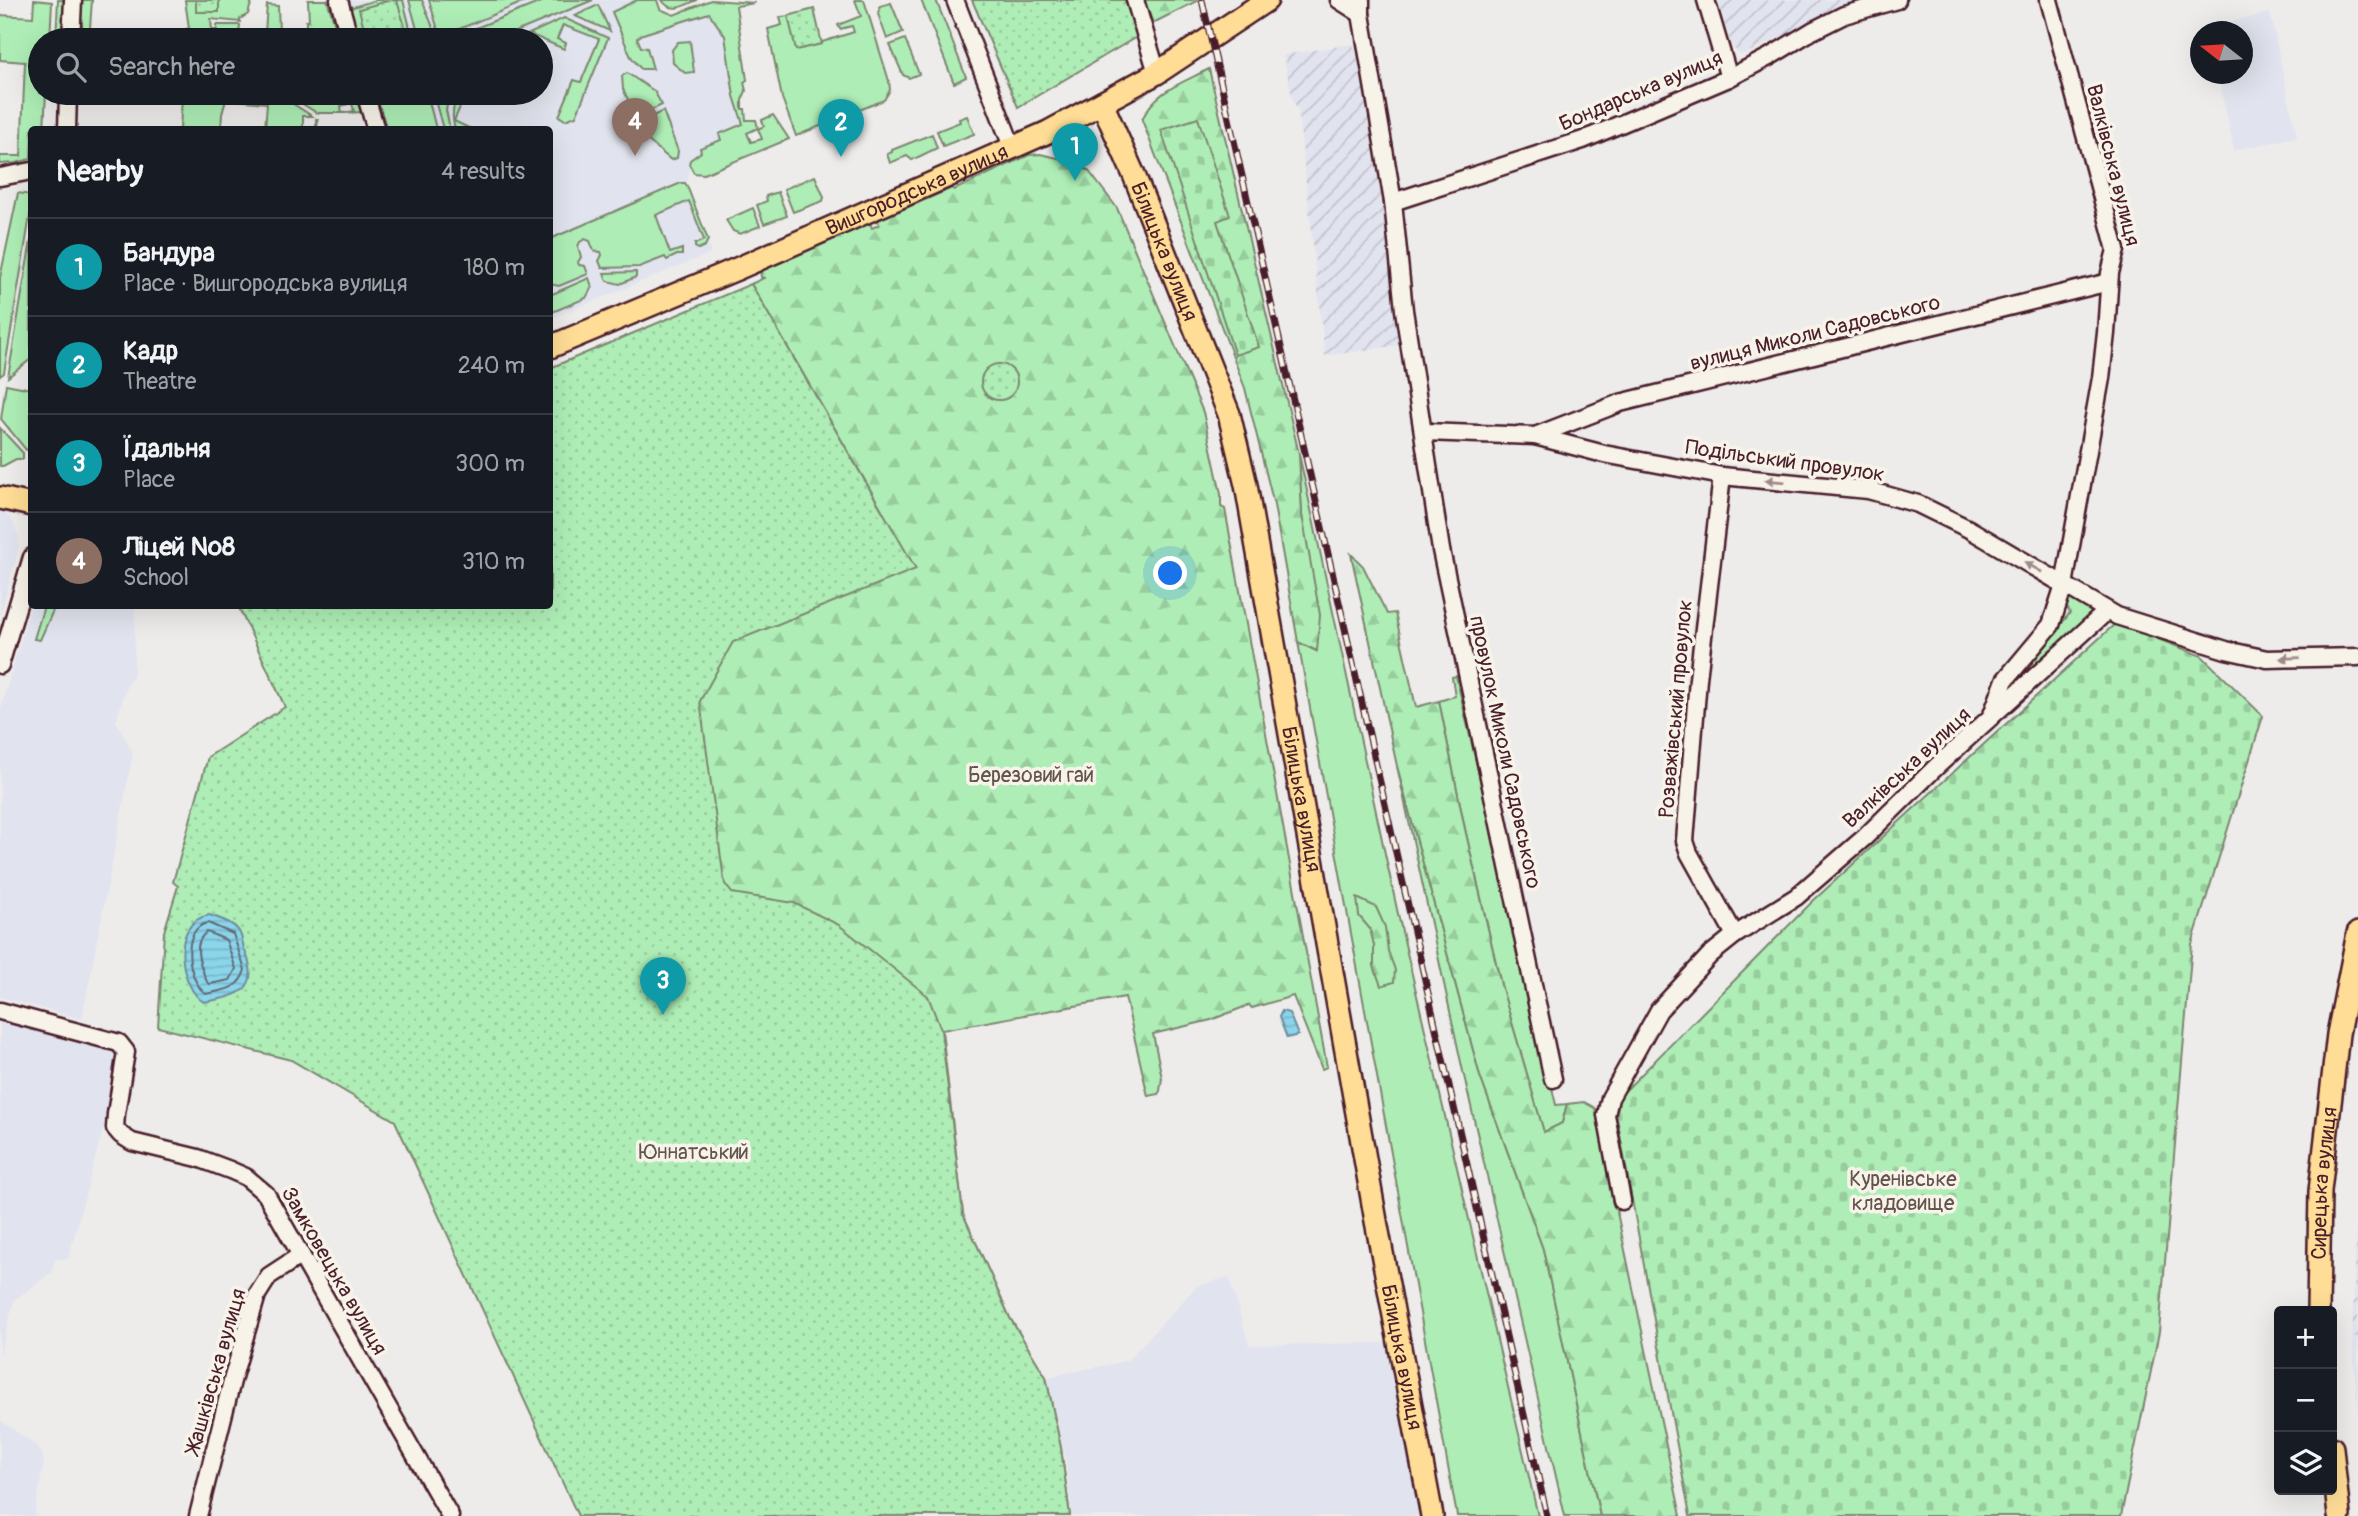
<!DOCTYPE html>
<html lang="en">
<head>
<meta charset="utf-8">
<style>
	body { margin:0; font-family:Pangolin,sans-serif; background:#242831; color:#f1f3f6 }
	.controls { position:absolute; right:21px; bottom:21px; display:grid; overflow:hidden; border-radius:7px; box-shadow:0 7px 28px #0002 }
	.controls button { width:63px; height:63px; display:grid; place-items:center; padding:0; border:0; border-bottom:2px solid #363941; background:#171b24; color:#f1f3f6; font:35px sans-serif }
	.compass { position:absolute; left:2190px; top:21px; width:63px; height:63px; border-radius:50%; background:#171b24; box-shadow:0 7px 28px #0002; rotate:287deg }
	.you { position:absolute; left:1171px; top:574px; width:24px; height:24px; margin:-18px; border:5px solid #fff; border-radius:50%; background:#1a73e8; box-shadow:0 0 0 10px #1a73e833 }
	.badge { display:grid; place-items:center; width:46px; height:46px; border-radius:50%; background:#db2777; color:#fff; font-size:23px; font-weight:700 }
	.pin { position:absolute; translate:-50% -58px; filter:drop-shadow(0 2px 4px #0008) }
	.pin::after { content:''; position:absolute; top:37px; width:24px; height:21px; background:inherit; clip-path:polygon(0 0,100% 0,50% 100%) }
	.list { margin:0; padding:0; list-style:none }
	h2 { display:flex; justify-content:space-between; align-items:center; height:91px; margin:0; padding:0 28px; font-size:30px }
	h2 small { font-size:23px; font-weight:400; color:#9ea1a6 }
	.list li { display:grid; grid-template-columns:46px 1fr auto; gap:21px; align-items:center; box-sizing:border-box; height:98px; padding:0 28px; border-top:2px solid #363941 }
	.list b { display:block; font-size:26px; white-space:nowrap }
	.list p { margin:0; font-size:23px; white-space:nowrap; color:#9ea1a6 }
	.list em { font-size:23px; font-style:normal; color:#9ea1a6 }
	.icon { flex:none; width:38px; height:38px; fill:none; stroke:currentColor; stroke-width:2; stroke-linecap:round; stroke-linejoin:round }
	.map { position:relative; flex:none; width:2358px; height:1516px; overflow:hidden }
	.search { position:absolute; background:#171b24; box-shadow:0 7px 28px #0002; left:28px; top:28px; width:525px; height:77px; display:flex; align-items:center; gap:18px; box-sizing:border-box; padding:0 24px; border-radius:38px; color:#9ea1a6; font-size:26px }
	.panel { position:absolute; background:#171b24; box-shadow:0 7px 28px #0002; left:28px; top:126px; width:525px; height:483px; border-radius:7px }
	.map>svg:first-child { display:block }
</style>
</head>
<body>
<div class="map">
<svg width="2358" height="1516" viewBox="0 0 2358 1516">
	<defs>
		<pattern id="industrial-furrows" width="10" height="10" patternUnits="userSpaceOnUse" patternTransform="scale(1.75)"><rect width="10" height="10" fill="#e1e3ee"/><path d="M-1 1l2-2M0 10L10 0M9 11l2-2" fill="none" stroke="#c3c2cc"/></pattern>
		<pattern id="forest-firs" width="22" height="20" patternUnits="userSpaceOnUse" patternTransform="scale(1.75)"><rect width="22" height="20" fill="#aeeeb6"/><path d="M5 1l3.5 6h-7zM16 11l3.5 6h-7z" fill="#97cc9d"/></pattern>
		<pattern id="cemetery-stones" width="16" height="16" patternUnits="userSpaceOnUse" patternTransform="scale(1.75)"><rect width="16" height="16" fill="#aeeeb6"/><path d="M2 7V4a2 2 0 0 1 4 0v3zM10 15v-3a2 2 0 0 1 4 0v3z" fill="#97cc9d"/></pattern>
		<pattern id="park-dots" width="8" height="8" patternUnits="userSpaceOnUse" patternTransform="scale(1.75)"><rect width="8" height="8" fill="#aeeeb6"/><path d="M2 2h.1M6 6h.1" fill="none" stroke="#97cc9d" stroke-width="1.8" stroke-linecap="round"/></pattern>
		<pattern id="water-rules" width="6" height="5" patternUnits="userSpaceOnUse" patternTransform="scale(1.75)"><rect width="6" height="5" fill="#8ad5ea"/><path d="M0 2.5h6" fill="none" stroke="#79b6c9"/></pattern>
	</defs>
	<rect width="100%" height="100%" fill="#edeceb"/>
	<filter id="ink" filterUnits="userSpaceOnUse"><feTurbulence type="fractalNoise" baseFrequency=".0143" numOctaves="2"/><feDisplacementMap in="SourceGraphic" scale="14" xChannelSelector="R" yChannelSelector="G"/><feConvolveMatrix kernelMatrix="1 2 1 2 8 2 1 2 1" color-interpolation-filters="sRGB"/></filter>
	<g filter="url(#ink)">
		<g fill="#e1e3ee">
			<polygon points="347,0 649,0 659,28 710,14 725,36 737,110 751,143 690,168 686,187 711,253 550,319 550,130 391,129 379,93 541,93 541,40 361,40"/>
			<polygon points="2270,13 2297,137 2234,150 2218,74 2242,74 2242,32 2209,31 2208,27"/>
			<polygon points="0,508 13,522 19,538 18,550 0,616"/>
			<polygon points="31,605 135,606 134,674 126,688 116,721 133,753 82,1019 0,997 0,711"/>
			<polygon points="0,1014 119,1046 122,1058 68,1259 55,1259 52,1272 14,1300 0,1355"/>
			<polygon points="1229,1277 1249,1345 1390,1343 1418,1516 1072,1516 1065,1456 1047,1377 1127,1361 1197,1286"/>
			<polygon points="2352,1337 2358,1337 2358,1414 2357,1401"/>
			<polygon points="0,1420 39,1448 44,1459 35,1513 37,1516 0,1516"/>
		</g>
		<g fill="url(#industrial-furrows)">
			<polygon points="1718,0 1871,0 1837,10 1745,54 1739,54 1731,45"/>
			<polygon points="1352,44 1367,63 1407,344 1325,356 1298,110 1293,101 1283,55"/>
			<polygon points="2358,1194 2358,1337 2352,1337 2356,1244"/>
		</g>
		<g fill="#aeeeb6" stroke="#7c8670" stroke-width="2">
			<polygon points="34,0 52,2 50,40 40,40 40,93 46,93 44,129 32,130 31,159 16,163 0,164 0,156 21,156 25,62 0,60 0,15 33,17"/>
			<polygon points="58,0 66,0 64,40 56,40"/>
			<path d="M82,0H92L90,28L96,36C77,34 81,15 82,0Z"/>
			<polygon points="185,0 252,0 248,14 240,19 240,22 211,19 212,30 217,30 217,25 240,25 239,34 234,40 151,39 150,37 166,37 189,28"/>
			<polygon points="308,0 327,0 340,40 308,40 308,35 306,34 306,21 309,21"/>
			<polygon points="347,0 350,8 376,0 403,0 413,40 356,40"/>
			<polygon points="409,0 422,0 438,40 420,40"/>
			<polygon points="429,0 528,0 445,35 439,33"/>
			<polygon points="546,0 593,0 496,40 446,40"/>
			<polygon points="637,0 657,0 660,9 674,15 711,0 755,3 736,6 747,80 744,82 746,91 742,100 742,109 745,109 746,120 756,120 758,128 747,133 751,142 762,139 758,129 764,126 762,120 773,115 789,139 704,174 694,173 689,164 690,160 701,152 700,148 721,140 719,134 743,124 734,96 725,36 709,13 643,34 637,38 641,47 647,48 653,69 641,69 631,57 612,12"/>
			<path d="M662,0H697C684,6 671,14 662,0Z"/>
			<polygon points="855,0 864,0 889,81 890,90 884,100 796,136 782,98 768,29 782,25 780,17 789,16 797,50 854,32 852,26 840,29 838,25 861,16"/>
			<polygon points="921,0 936,0 966,77 954,83"/>
			<polygon points="891,3 903,32 887,39 878,14 880,6"/>
			<polygon points="267,5 278,6 279,33 275,34 275,40 268,40 265,33"/>
			<polygon points="598,5 610,31 575,16"/>
			<polygon points="564,18 608,38 576,116 565,120 559,116 574,80 581,82 599,39 563,25 557,39 566,43 564,49 529,34"/>
			<polygon points="905,39 919,74 909,78 903,75 890,45"/>
			<polygon points="690,41 694,72 685,73 673,63 672,50 678,42"/>
			<polygon points="627,73 654,91 662,105 636,117 623,89 622,76"/>
			<polygon points="187,93 228,93 222,114 221,129 180,129 182,97 187,97"/>
			<polygon points="236,93 276,93 312,116 303,116 303,127 316,128 316,119 318,119 317,129 265,129 267,103 233,100"/>
			<polygon points="285,93 357,93 363,112 343,113 354,111 352,103 341,106 342,113 317,113"/>
			<polygon points="375,93 427,93 436,129 387,129"/>
			<polygon points="433,93 450,93 446,110 450,129 443,129"/>
			<path d="M458,93H466L454,121L471,129H455C451,116 453,106 458,93Z"/>
			<polygon points="663,111 678,151 677,158 671,160 646,139 639,123"/>
			<polygon points="967,116 974,134 943,146 937,131 960,122 959,119"/>
			<polygon points="932,134 937,148 912,160 907,156 890,163 887,154 892,152 892,150"/>
			<polygon points="815,176 824,197 823,201 793,212 784,189"/>
			<polygon points="681,183 685,183 687,186 708,240 705,246 698,249 695,247 695,244 704,240 689,201 656,215 670,253 682,249 682,255 677,255 667,260 665,257 639,267 602,268 599,261 602,255 601,252 594,251 590,241 585,239 580,242 578,246 581,257 578,262 579,265 585,266 588,274 559,286 550,284 550,239"/>
			<polygon points="778,192 787,216 764,224 757,205 767,201 766,196"/>
			<polygon points="18,193 31,195 31,210 4,373 0,376 0,278"/>
			<polygon points="753,208 760,226 740,234 733,231 726,220"/>
			<polygon points="31,240 31,359 8,377"/>
			<polygon points="636,272 636,277 620,284 607,281 604,273"/>
			<polygon points="589,278 592,287 586,298 550,313 550,295"/>
			<polygon points="6,384 31,389 31,447 26,450 1,419"/>
			<polygon points="0,428 23,453 23,459 16,459 3,466 0,466"/>
			<polygon points="1299,454 1398,914 1538,1516 1457,1516 1298,642 1316,651 1302,515"/>
			<polygon points="2067,595 2094,609 2094,616 2012,692 2009,689 2070,613 2064,601"/>
			<polygon points="44,606 55,606 40,640 34,639"/>
			<polygon points="1456,676 1556,1105 1567,1104 1562,1123 1544,1133 1501,985 1465,829 1439,701 1455,696 1452,677"/>
			<polygon points="1397,766 1480,1076 1543,1249 1600,1516 1565,1516 1462,1067"/>
		</g>
		<g fill="url(#forest-firs)" stroke="#7c8670" stroke-width="2">
			<polygon points="1144,0 1197,0 1197,1 1153,23"/>
			<path d="M1209,69L1299,454L1302,515L1320,615L1317,651L1298,642L1274,505L1245,388L1142,120C1154,91 1182,83 1209,69Z"/>
			<polygon points="1040,154 1067,160 1088,170 1117,208 1203,412 1221,494 1221,507 1225,509 1327,1067 1322,1069 1293,996 1252,1008 1249,1005 1211,1020 1153,1034 1162,1078 1160,1091 1158,1094 1148,1096 1125,997 942,1030 963,1214 1010,1318 1046,1377 1061,1448 1070,1516 898,1221 550,606 882,510 751,284 764,278 761,277 760,269 870,223 872,228 879,225 878,220 952,188 954,190 1029,155"/>
			<polygon points="1351,554 1363,566 1387,614 1395,613 1416,707 1439,701 1465,829 1501,985 1544,1132 1562,1123 1567,1104 1584,1102 1595,1108 1681,1516 1600,1516 1543,1249 1480,1076 1397,766"/>
			<polygon points="1357,898 1376,907 1385,927 1388,951 1395,970 1394,982 1381,986 1374,966 1374,945 1370,929 1359,916"/>
		</g>
		<g fill="url(#cemetery-stones)" stroke="#7c8670" stroke-width="2">
			<polygon points="1198,118 1230,216 1217,221 1259,347 1235,355 1161,130"/>
			<polygon points="2116,623 2202,656 2263,716 2192,944 2159,1332 2121,1516 1690,1516 1614,1102 1813,901"/>
		</g>
		<g fill="url(#park-dots)" stroke="#7c8670" stroke-width="2">
			<rect x="196" y="0" width="23" height="12"/>
			<polygon points="391,0 397,1 409,40 367,40 359,9"/>
			<polygon points="972,0 1129,0 1138,36 1018,107"/>
			<polygon points="814,9 822,44 796,50 788,16"/>
			<polygon points="751,284 916,569 733,642 700,701 723,873 725,884 732,893 794,903 839,925 928,996 941,1030 963,1214 1010,1318 1046,1377 1061,1448 1070,1516 578,1516 395,1121 291,1060 158,1027 164,932 178,886 173,882 208,757 285,707 238,606 550,606 550,368"/>
			<circle cx="999" cy="382" r="18"/>
		</g>
		<g fill="url(#water-rules)" stroke="#708c9e" stroke-width="2">
			<path d="M209,915C218,918 232,922 238,930C243,936 242,945 245,951C262,990 238,997 204,1002C182,991 167,923 209,915Z"/>
			<polygon points="1282,1011 1289,1013 1298,1035 1287,1038 1279,1017"/>
		</g>
		<g fill="none" stroke-linecap="round" stroke-linejoin="round">
			<g stroke="#646877" stroke-width="2">
				<path d="M208,923L233,934L245,970C239,990 224,990 206,994C188,982 179,928 208,923Z"/>
				<path d="M207,932L226,940L236,969L230,980L210,984L207,982C201,967 190,943 207,932Z"/>
			</g>
			<defs>
				<g id="minor">
					<polyline points="339,0 350,40"/>
					<polyline points="955,0 1013,149"/>
					<polyline points="1135,0 1157,73"/>
					<polyline points="1339,0 1361,14"/>
					<polyline points="1361,0 1361,14 1393,202 1404,310 1441,550 1553,1079"/>
					<polyline points="1706,0 1729,78"/>
					<polyline points="71,40 73,0"/>
					<polyline points="365,93 376,130"/>
					<polyline points="67,130 68,93"/>
					<polyline points="0,177 32,171"/>
					<polyline points="1393,202 1583,140 1729,78 1769,57 1812,31 1844,15 1897,0"/>
					<polyline points="1424,432 1535,436 1604,454 1722,476 1868,490 1918,504 1969,529 2117,616 2226,650 2267,659 2358,657"/>
					<polyline points="1535,436 1620,403 2109,282"/>
					<polyline points="1722,476 1698,679 1685,841 1689,853 1735,935"/>
					<polyline points="0,665 32,557"/>
					<polyline points="1993,715 2107,611"/>
					<polyline points="0,1011 119,1043 126,1052 116,1114 115,1128 121,1135 132,1142 198,1158 230,1170 246,1177 266,1194 450,1516"/>
					<polyline points="1622,1201 1606,1115 1610,1098 1659,1010 1710,955 1735,935 1796,897 1865,837 1936,767 1991,717 2005,680 2051,625 2064,585 2101,378 2106,333 2110,273 2116,250 2049,0"/>
					<polyline points="198,1516 233,1377 257,1295 269,1276 301,1255"/>
				</g>
				<g id="major">
					<path id="s1" d="M1102,103L1134,175L1229,414L1246,485L1376,1221L1432,1516"/>
					<path id="s2" d="M550,347L739,268L1048,132L1157,73L1267,0"/>
					<polyline points="0,498 32,505"/>
					<path id="s3" d="M2318,1311L2320,1191L2338,1034L2358,933"/>
					<polyline points="2332,1448 2339,1516"/>
				</g>
			</defs>
			<use href="#minor" stroke="#4a1f2b" stroke-width="21"/>
			<use href="#major" stroke="#4a1f2b" stroke-width="26"/>
			<use href="#minor" stroke="#f7f3e8" stroke-width="16"/>
			<use href="#major" stroke="#ffdd96" stroke-width="21"/>
			<defs>
				<polyline id="rail" points="1202,0 1547,1516"/>
			</defs>
			<use href="#rail" stroke="#4a1f2b" stroke-width="7"/>
			<use href="#rail" stroke="#f7f3e8" stroke-width="4.5" stroke-dasharray="13" stroke-linecap="butt"/>
		</g>
		<defs><path id="oneway-solid" d="M-6-.8H1V-3.2L6.5 0L1 3.2V.8H-6Z" transform="scale(1.75)"/></defs>
		<g fill="#a0898a">
			<use href="#oneway-solid" transform="translate(1775 481) rotate(-175)"/>
			<use href="#oneway-solid" transform="translate(2033 567) rotate(-150)"/>
			<use href="#oneway-solid" transform="translate(2290 658) rotate(178)"/>
		</g>
	</g>
	<g text-anchor="middle" dominant-baseline="central" stroke-width="7" stroke-linejoin="round" paint-order="stroke">
		<g font-size="21" fill="#4a1f2b" stroke="#f7f3e8">
			<text transform="translate(1641 91) rotate(-23)">Бондарська вулиця</text>
			<text transform="translate(2113 165) rotate(76)">Валківська вулиця</text>
			<text stroke="none"><textPath href="#s2" startOffset="399">Вишгородська вулиця</textPath></text>
			<text stroke="none"><textPath href="#s1" startOffset="161">Білицька вулиця</textPath></text>
			<text transform="translate(1815 333) rotate(-14)">вулиця Миколи Садовського</text>
			<text transform="translate(1785 461) rotate(8)">Подільський провулок</text>
			<text transform="translate(1676 709) rotate(-85)">Розважівський провулок</text>
			<text transform="translate(1505 752) rotate(78)">провулок Миколи Садовського</text>
			<text transform="translate(1907 768) rotate(-43)">Валківська вулиця</text>
			<text stroke="none"><textPath href="#s1" startOffset="728">Білицька вулиця</textPath></text>
			<text stroke="none"><textPath href="#s3" startOffset="128">Сирецька вулиця</textPath></text>
			<text transform="translate(334 1271) rotate(60)">Замковецька вулиця</text>
			<text stroke="none"><textPath href="#s1" startOffset="1295">Білицька вулиця</textPath></text>
			<text transform="translate(216 1371) rotate(-74)">Жашківська вулиця</text>
		</g>
		<g font-size="21" fill="#63534e" stroke="#f7f3e8">
			<text x="1031" y="775">Березовий гай</text>
			<text x="694" y="1152">Юннатський</text>
			<text x="1903" y="1179">Куренівське<tspan x="1903" dy="24">кладовище</tspan></text>
		</g>
	</g>
</svg>
<div class="controls">
<button>+</button>
<button>−</button>
<button><svg class="icon" aria-label="layers" viewBox="0 0 24 24"><path d="M12 4l9 5-9 5-9-5zM3 14l9 5 9-5"/></svg></button>
</div>
<svg class="compass" viewBox="-18 -18 36 36"><path d="M0-13l5 13h-10z" fill="#e53935"/><path d="M0 13l5-13h-10z" fill="#9ea1a6"/></svg>
<div class="you"></div>
<div class="pin badge" style="left:1075px;top:181px;background:#0f9aa8">1</div>
<div class="pin badge" style="left:841px;top:157px;background:#0f9aa8">2</div>
<div class="pin badge" style="left:663px;top:1015px;background:#0f9aa8">3</div>
<div class="pin badge" style="left:635px;top:156px;background:#8d6e63">4</div>
<div class="search"><svg class="icon" aria-label="search" viewBox="0 0 24 24"><circle cx="10" cy="10" r="6"/><path d="M15 15l6 6"/></svg>Search here</div>
<section class="panel">
<h2>Nearby<small>4 results</small></h2>
<ul class="list">
<li><span class="badge" style="background:#0f9aa8">1</span><div><b>Бандура</b><p>Place · Вишгородська вулиця</p></div><em>180 m</em></li>
<li><span class="badge" style="background:#0f9aa8">2</span><div><b>Кадр</b><p>Theatre</p></div><em>240 m</em></li>
<li><span class="badge" style="background:#0f9aa8">3</span><div><b>Їдальня</b><p>Place</p></div><em>300 m</em></li>
<li><span class="badge" style="background:#8d6e63">4</span><div><b>Ліцей №8</b><p>School</p></div><em>310 m</em></li>
</ul>
</section>
</div>
</body>
</html>
